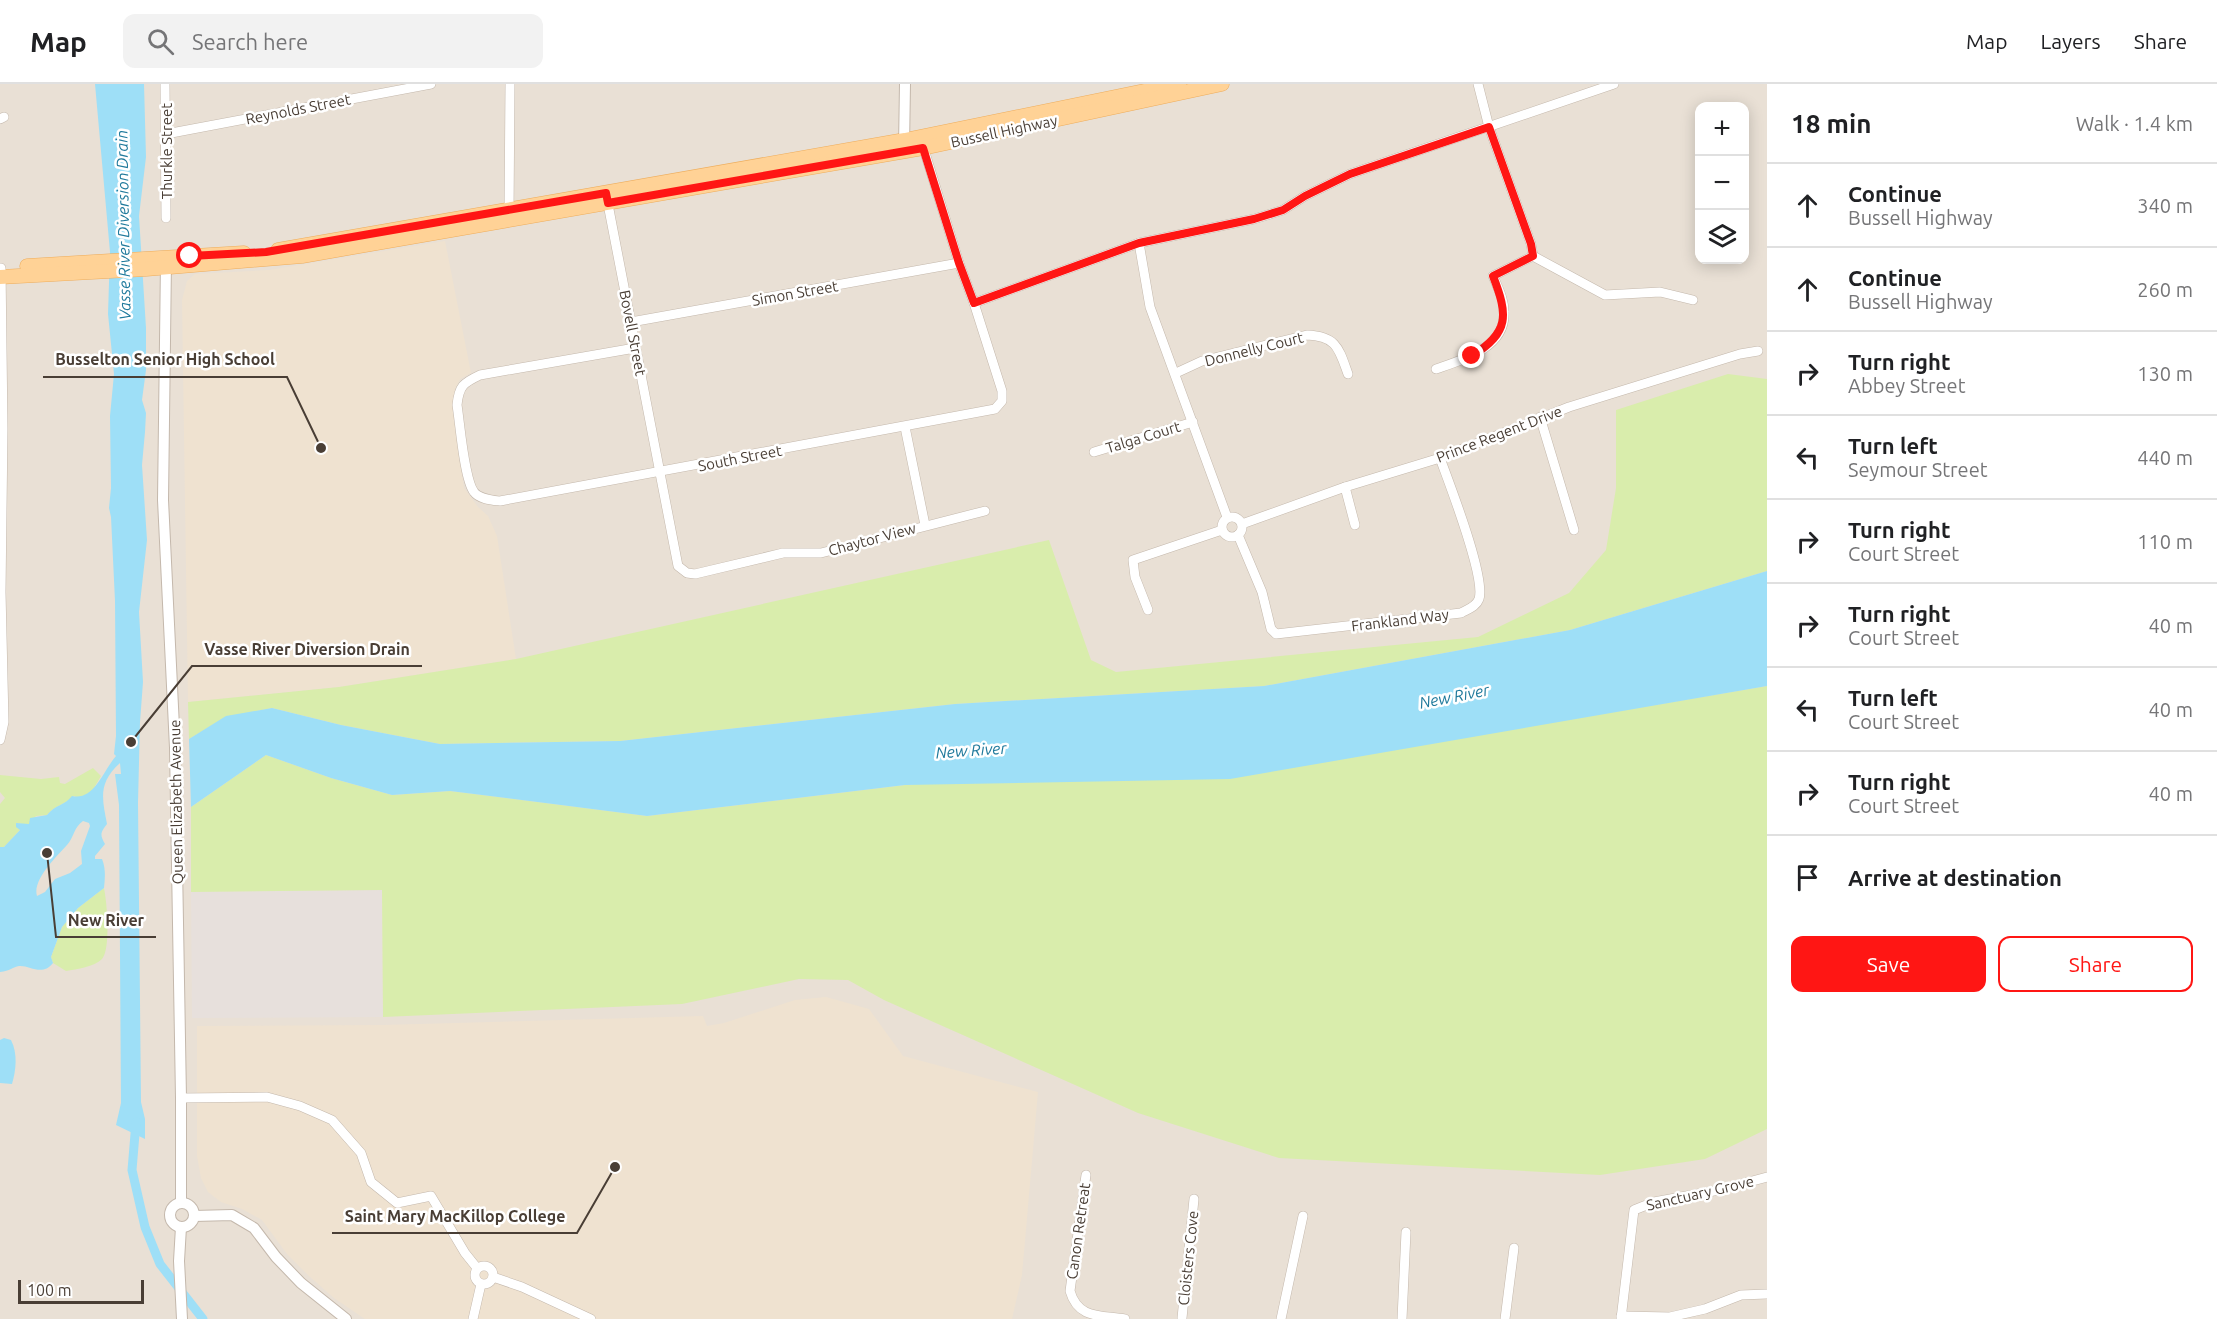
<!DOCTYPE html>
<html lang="en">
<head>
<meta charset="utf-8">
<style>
	body { margin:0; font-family:Ubuntu,sans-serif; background:#f2f2f2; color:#202124 }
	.controls { position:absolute; right:18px; top:18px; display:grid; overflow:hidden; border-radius:12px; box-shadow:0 3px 15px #0003 }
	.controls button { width:54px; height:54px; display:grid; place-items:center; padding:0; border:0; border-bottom:2px solid #e0e0e0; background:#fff; color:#202124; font:30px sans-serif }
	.scale { position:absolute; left:18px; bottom:15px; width:126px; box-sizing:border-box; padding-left:6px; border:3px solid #493e35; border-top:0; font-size:16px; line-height:21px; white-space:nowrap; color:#493e35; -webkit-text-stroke:4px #fff; paint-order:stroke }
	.stop { position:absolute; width:18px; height:18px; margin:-14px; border:4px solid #ff1614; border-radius:50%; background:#fff }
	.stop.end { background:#ff1614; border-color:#fff; box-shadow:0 2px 6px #0008 }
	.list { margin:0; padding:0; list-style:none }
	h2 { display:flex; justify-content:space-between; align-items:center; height:78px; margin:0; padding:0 24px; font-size:26px }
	h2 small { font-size:20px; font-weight:400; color:#757577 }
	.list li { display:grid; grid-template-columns:39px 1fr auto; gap:18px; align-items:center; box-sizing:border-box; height:84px; padding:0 24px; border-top:2px solid #e0e0e0 }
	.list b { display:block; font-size:22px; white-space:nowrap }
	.list p { margin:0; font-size:20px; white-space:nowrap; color:#757577 }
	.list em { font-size:20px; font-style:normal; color:#757577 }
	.actions { display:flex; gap:12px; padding:18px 24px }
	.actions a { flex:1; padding:14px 0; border:2px solid #ff1614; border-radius:12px; text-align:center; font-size:21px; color:#ff1614 }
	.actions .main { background:#ff1614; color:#fff }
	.icon { flex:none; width:33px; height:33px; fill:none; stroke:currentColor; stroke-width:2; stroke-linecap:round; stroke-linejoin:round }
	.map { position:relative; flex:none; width:1767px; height:1235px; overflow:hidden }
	header { display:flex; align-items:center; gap:36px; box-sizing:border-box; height:84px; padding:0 30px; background:#fff; border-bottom:2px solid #e0e0e0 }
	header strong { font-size:28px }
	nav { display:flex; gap:33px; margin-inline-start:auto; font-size:21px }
	.search { width:420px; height:54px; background:#f2f2f2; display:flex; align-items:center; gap:15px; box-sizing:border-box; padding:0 21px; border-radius:12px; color:#757577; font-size:22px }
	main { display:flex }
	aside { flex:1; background:#fff }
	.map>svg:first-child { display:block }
</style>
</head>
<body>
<header>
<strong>Map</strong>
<div class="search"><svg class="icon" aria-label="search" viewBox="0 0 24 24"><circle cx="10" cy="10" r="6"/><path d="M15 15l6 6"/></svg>Search here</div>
<nav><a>Map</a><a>Layers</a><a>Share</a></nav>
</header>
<main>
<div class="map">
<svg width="1767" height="1235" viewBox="0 0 1767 1235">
	<rect width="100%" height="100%" fill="#f5efe7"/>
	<path fill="#e9e0d5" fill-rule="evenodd" d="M0,0H1767V1235H0ZM1700,22H1744V176H1700Z"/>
	<polygon fill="#e7e0dc" points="382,806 383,933 192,934 191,808"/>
	<g fill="#efe2d0">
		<polygon points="445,157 471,289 460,295 455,305 453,325 464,404 478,423 488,432 497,452 516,575 339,603 188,618 182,216 187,197 195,190 269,186"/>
		<polygon points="826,913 869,925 903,972 1038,1008 1022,1191 1012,1235 365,1235 334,1214 309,1192 287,1170 262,1136 242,1125 221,1118 208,1108 201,1094 197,1072 197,942 383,941 703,932 707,942 724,939 795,916"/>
	</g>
	<g fill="#d9edac">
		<polygon points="1728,290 1767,295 1767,487 1570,546 1264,602 955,620 620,657 440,660 341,641 272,624 226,633 189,655 188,618 339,603 516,575 1049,456 1091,576 1116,588 1478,553 1569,509 1606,466 1616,404 1616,326"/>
		<polygon points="1767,602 1767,1045 1705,1075 1600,1091 1279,1074 1138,1029 884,916 848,896 799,895 682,920 383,933 382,806 191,808 191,723 266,671 331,694 392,711 450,707 647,732 905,701 1524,643"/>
		<path d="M93,684L101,692L91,709L78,714L74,712C65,721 55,721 47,731L36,732L29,741L16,739L20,746L4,763H0V720L5,714L0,708V691L41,695L59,693L60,699L65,700Z"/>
		<path d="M104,804C107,818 111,865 102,875C94,883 77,885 66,887L53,879L51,873L62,843L78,824Z"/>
	</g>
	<g fill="#9edff7" fill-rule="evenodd">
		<path d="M95,0H144L146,73L139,132L146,244V286L142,316L146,329L145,348L142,381L147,456L139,528L143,598L140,638L138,719L141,1018L145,1035V1055L116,1041L121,1019L119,721L115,690H121L120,679C98,699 102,714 107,740C100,749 100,751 105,760L95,772V775H102C106,785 105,794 104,804L78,824L62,843L51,873L53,879C42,893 30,881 19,882C13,883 10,887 0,888V763H4L20,746L16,743V739L29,740L30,734L47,731C56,720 64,722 72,712C94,717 103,687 116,672L114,670L116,652L115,517L111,433L109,424L111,404L110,332L114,290L108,230L110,168ZM83,737L89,739L90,742L81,767L82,780L70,789L55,795L45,808L37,812C32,796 57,772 67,761C74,753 74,743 83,737Z"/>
		<polygon points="1767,487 1767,602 1230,695 905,701 647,732 450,707 392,711 331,694 266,671 191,723 189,655 226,632 272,624 341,641 440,660 620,657 955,620 1264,602 1570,546"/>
		<path d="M4,954L11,956C18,970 16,986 12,1000L0,999V956Z"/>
	</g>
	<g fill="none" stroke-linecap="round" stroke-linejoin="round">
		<polyline stroke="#9edff7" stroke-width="9" points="136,1038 132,1086 145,1143 160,1180 203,1235"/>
		<defs>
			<g id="minor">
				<polyline points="165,0 166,134"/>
				<polyline points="0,35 4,33"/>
				<polyline points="166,50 431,0"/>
				<polyline points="607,115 678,482 687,489 695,490 783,469 821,469 985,427"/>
				<polyline points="509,130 510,0"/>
				<polyline points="1139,159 1150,223 1227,433"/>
				<polyline points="1533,172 1605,211 1660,208 1693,216"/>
				<polyline points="974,219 1139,159 1254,135 1283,126 1305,112 1350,90 1614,0"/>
				<polyline points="631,238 959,179"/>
				<path d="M635,264L480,291C463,299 459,302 457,321C460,339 464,395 474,408C479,415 491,416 500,417L995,325L1002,317V307L974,219L959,179L922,59"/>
				<path d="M1436,285C1462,276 1506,264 1504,228C1504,215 1498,204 1493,192L1533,172L1531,160L1489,43L1478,0"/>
				<path d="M1176,289L1202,277L1307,251C1337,252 1339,265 1348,290"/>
				<polyline points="1540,333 1574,446"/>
				<polyline points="905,343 925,441"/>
				<polyline points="1094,368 1193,338"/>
				<polyline points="1345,403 1355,441"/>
				<circle cx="1232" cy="443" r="10"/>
				<polyline points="1242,440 1345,403 1440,374 1569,323 1740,270 1758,267"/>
				<path d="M1238,451L1262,508L1271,545L1276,550L1461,529C1468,525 1476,523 1479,515C1486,493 1449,399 1440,374"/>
				<polyline points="1148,526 1135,493 1133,476 1222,446"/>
				<polyline points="0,656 4,638 1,508 3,345 1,184"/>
				<polyline points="181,1014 267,1013 300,1022 332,1036 361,1069 371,1098 397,1119 431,1112 465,1169 477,1184"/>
				<path d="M1086,1091L1070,1207C1078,1235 1100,1231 1125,1235"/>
				<circle cx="484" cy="1191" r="9"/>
				<polyline points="493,1193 522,1203 591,1235"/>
				<polyline points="1621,1232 1670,1233 1705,1225 1741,1211 1767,1210"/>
				<polyline points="1182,1234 1194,1115"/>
				<polyline points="473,1235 481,1200"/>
				<polyline points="1281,1235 1303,1132"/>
				<polyline points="1402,1235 1406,1148"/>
				<polyline points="1505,1235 1514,1164"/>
				<polyline points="1621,1235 1634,1126 1654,1118 1719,1106 1767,1093"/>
			</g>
			<g id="tertiary">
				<polyline points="904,63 905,0"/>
				<polyline points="166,177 163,416 175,664 181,1014 181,1119"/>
				<circle cx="182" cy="1131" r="12"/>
				<polyline points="194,1132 232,1131 254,1144 276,1173 301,1199 346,1235"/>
				<polyline points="181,1143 179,1177 182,1235"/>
			</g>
			<g id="primary">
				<polyline points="278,166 905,56 1179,0"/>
				<polyline points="27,182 244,169"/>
				<polyline points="0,193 146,185 302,172 923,64 1222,0"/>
			</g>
		</defs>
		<use href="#minor" stroke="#c4b8ac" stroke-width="10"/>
		<use href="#tertiary" stroke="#c4b8ac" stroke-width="12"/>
		<use href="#primary" stroke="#eead5c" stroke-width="15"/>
		<use href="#minor" stroke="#fff" stroke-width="9"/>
		<use href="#tertiary" stroke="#fff" stroke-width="10"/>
		<use href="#primary" stroke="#ffd296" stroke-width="14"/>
	</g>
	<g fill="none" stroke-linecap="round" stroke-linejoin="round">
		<path stroke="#ff1614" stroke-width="8" d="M190,172L266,168L606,109L608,119L923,64L959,179L974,219L1139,159L1254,135L1283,126L1305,112L1350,90L1489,43L1531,160L1533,172L1493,192C1508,231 1510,248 1472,272"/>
	</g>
	<g text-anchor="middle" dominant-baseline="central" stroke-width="5" stroke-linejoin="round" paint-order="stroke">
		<g font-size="15" fill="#493e35" stroke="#fff">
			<text transform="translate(298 25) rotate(-11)">Reynolds Street</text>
			<text transform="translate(1004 47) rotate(-12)">Bussell Highway</text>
			<text transform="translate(166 67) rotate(-90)">Thurkle Street</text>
			<text transform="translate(795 209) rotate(-10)">Simon Street</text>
			<text transform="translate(633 249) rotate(79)">Bovell Street</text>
			<text transform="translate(1254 265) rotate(-14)">Donnelly Court</text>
			<text transform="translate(1499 350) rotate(-21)">Prince Regent Drive</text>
			<text transform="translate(1143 353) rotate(-17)">Talga Court</text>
			<text transform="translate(740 374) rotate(-11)">South Street</text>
			<text transform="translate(872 455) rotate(-15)">Chaytor View</text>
			<text transform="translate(1400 536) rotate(-7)">Frankland Way</text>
			<text transform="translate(176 718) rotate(-91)">Queen Elizabeth Avenue</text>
			<text transform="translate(1700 1109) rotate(-13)">Sanctuary Grove</text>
			<text transform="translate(1078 1147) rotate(-82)">Canon Retreat</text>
			<text transform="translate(1188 1174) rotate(-84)">Cloisters Cove</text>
		</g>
		<g font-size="16" font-style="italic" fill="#207a9c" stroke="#fff">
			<text transform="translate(123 141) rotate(-91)">Vasse River Diversion Drain</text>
			<text transform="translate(1454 612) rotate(-11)">New River</text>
			<text transform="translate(971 666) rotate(-4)">New River</text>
		</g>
	</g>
	<path fill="none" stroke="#493e35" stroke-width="2" d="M321 364L287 293H43M131 658L192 582H422M47 769L56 853H156M615 1083L577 1149H332"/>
	<g fill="#493e35" stroke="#fff" stroke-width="2">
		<circle cx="321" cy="364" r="6"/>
		<circle cx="131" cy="658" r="6"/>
		<circle cx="47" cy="769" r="6"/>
		<circle cx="615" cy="1083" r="6"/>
	</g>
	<g font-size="16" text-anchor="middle" font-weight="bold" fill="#493e35" stroke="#fff" stroke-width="5" stroke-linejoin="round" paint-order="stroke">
		<text x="165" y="281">Busselton Senior High School</text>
		<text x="307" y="571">Vasse River Diversion Drain</text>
		<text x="106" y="842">New River</text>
		<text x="455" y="1138">Saint Mary MacKillop College</text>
	</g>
</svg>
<div class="controls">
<button>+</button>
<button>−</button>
<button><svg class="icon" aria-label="layers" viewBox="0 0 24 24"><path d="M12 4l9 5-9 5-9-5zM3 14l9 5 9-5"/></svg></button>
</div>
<div class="scale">100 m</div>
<div class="stop" style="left:190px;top:172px"></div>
<div class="stop end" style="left:1472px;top:272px"></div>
</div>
<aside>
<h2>18 min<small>Walk · 1.4 km</small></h2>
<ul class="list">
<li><svg class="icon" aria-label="ahead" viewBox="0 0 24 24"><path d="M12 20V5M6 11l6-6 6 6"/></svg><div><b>Continue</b><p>Bussell Highway</p></div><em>340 m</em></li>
<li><svg class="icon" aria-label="ahead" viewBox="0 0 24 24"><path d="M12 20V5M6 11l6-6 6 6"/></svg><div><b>Continue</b><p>Bussell Highway</p></div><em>260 m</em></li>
<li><svg class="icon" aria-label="right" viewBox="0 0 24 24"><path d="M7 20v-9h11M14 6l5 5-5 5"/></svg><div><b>Turn right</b><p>Abbey Street</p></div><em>130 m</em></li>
<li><svg class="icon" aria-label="left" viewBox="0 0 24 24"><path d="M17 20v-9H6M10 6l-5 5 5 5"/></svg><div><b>Turn left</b><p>Seymour Street</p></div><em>440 m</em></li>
<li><svg class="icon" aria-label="right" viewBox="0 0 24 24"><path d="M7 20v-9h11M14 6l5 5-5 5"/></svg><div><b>Turn right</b><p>Court Street</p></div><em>110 m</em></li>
<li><svg class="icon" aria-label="right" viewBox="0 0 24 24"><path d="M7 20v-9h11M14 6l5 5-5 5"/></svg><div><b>Turn right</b><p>Court Street</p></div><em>40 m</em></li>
<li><svg class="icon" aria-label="left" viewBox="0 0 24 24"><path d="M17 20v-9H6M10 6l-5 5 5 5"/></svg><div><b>Turn left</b><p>Court Street</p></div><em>40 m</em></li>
<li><svg class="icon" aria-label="right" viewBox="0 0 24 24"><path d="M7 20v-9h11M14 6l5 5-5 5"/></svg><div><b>Turn right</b><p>Court Street</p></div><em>40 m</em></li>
<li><svg class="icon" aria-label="arrive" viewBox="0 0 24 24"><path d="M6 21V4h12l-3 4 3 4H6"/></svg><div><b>Arrive at destination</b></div></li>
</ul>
<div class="actions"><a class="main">Save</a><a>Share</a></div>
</aside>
</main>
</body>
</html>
